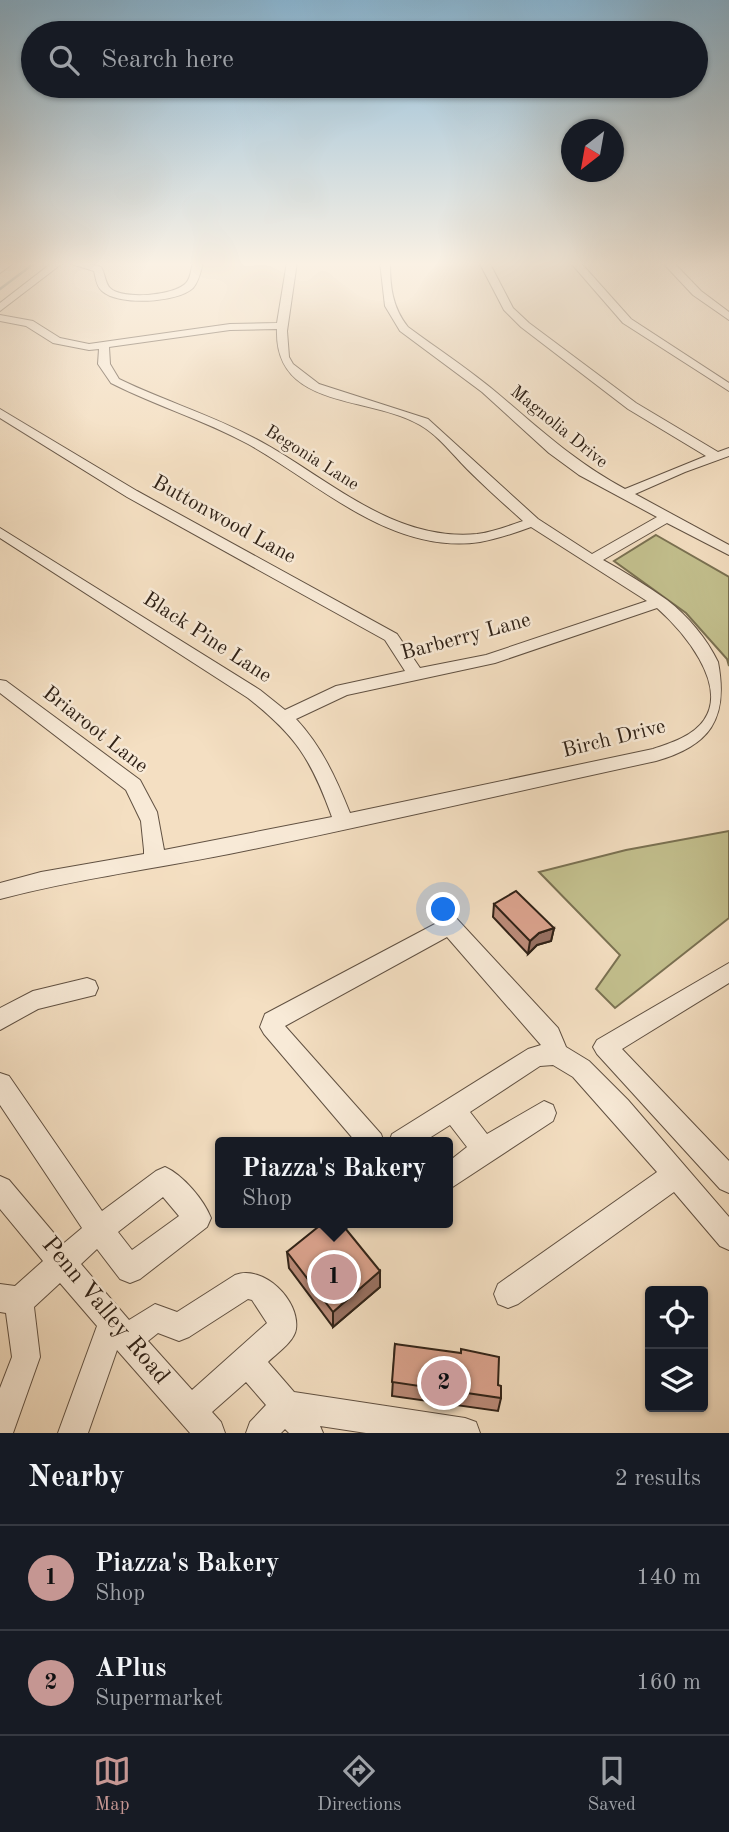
<!DOCTYPE html>
<html lang="en">
<head>
<meta charset="utf-8">
<style>
	body { margin:0; font-family:"Old Standard TT",serif; background:#20242c; color:#f1f3f6 }
	.controls { position:absolute; right:21px; bottom:21px; display:grid; overflow:hidden; border-radius:7px; box-shadow:0 2px 5px #0004 }
	.controls button { width:63px; height:63px; display:grid; place-items:center; padding:0; border:0; border-bottom:2px solid #363941; background:#171b24; color:#f1f3f6; font:35px sans-serif }
	.compass { position:absolute; left:561px; top:119px; width:63px; height:63px; border-radius:50%; background:#171b24; box-shadow:0 2px 5px #0004; rotate:211deg }
	.you { position:absolute; left:444px; top:910px; width:24px; height:24px; margin:-18px; border:5px solid #fff; border-radius:50%; background:#1a73e8; box-shadow:0 0 0 10px #1a73e833 }
	.badge { display:grid; place-items:center; width:46px; height:46px; border-radius:50%; background:#c59692; color:#111; font-size:23px; font-weight:700 }
	.pin { position:absolute; translate:-50% -50%; border:4px solid #fff; box-shadow:0 2px 7px #0006 }
	.popup { position:absolute; left:215px; top:1137px; width:238px; height:91px; box-sizing:border-box; display:grid; place-content:center; border-radius:7px; background:#171b24; filter:drop-shadow(0 2px 5px #0005); font-size:23px; white-space:nowrap; color:#9ea1a6 }
	.popup b { font-size:26px; color:#f1f3f6 }
	.popup::after { content:''; position:absolute; left:50%; top:100%; margin-left:-14px; border:14px solid transparent; border-top-color:#171b24 }
	.list { margin:0; padding:0; list-style:none }
	h2 { display:flex; justify-content:space-between; align-items:center; height:91px; margin:0; padding:0 28px; font-size:30px }
	h2 small { font-size:23px; font-weight:400; color:#9ea1a6 }
	.list li { display:grid; grid-template-columns:46px 1fr auto; gap:21px; align-items:center; box-sizing:border-box; height:105px; padding:0 28px; border-top:2px solid #363941 }
	.list b { display:block; font-size:26px; white-space:nowrap }
	.list p { margin:0; font-size:23px; white-space:nowrap; color:#9ea1a6 }
	.list em { font-size:23px; font-style:normal; color:#9ea1a6 }
	.icon { flex:none; width:38px; height:38px; fill:none; stroke:currentColor; stroke-width:2; stroke-linecap:round; stroke-linejoin:round }
	.map { position:relative; flex:none; width:729px; height:1433px; overflow:hidden }
	.search { position:absolute; background:#171b24; box-shadow:0 2px 5px #0004; left:21px; right:21px; top:21px; height:77px; display:flex; align-items:center; gap:18px; box-sizing:border-box; padding:0 24px; border-radius:38px; color:#9ea1a6; font-size:26px }
	.sheet { height:301px; background:#171b24 }
	nav { display:flex; justify-content:space-around; align-items:center; box-sizing:border-box; height:98px; border-top:2px solid #363941; background:#171b24; font-size:19px; color:#9ea1a6 }
	nav a { display:grid; justify-items:center; gap:4px }
	nav .on { color:#c59692 }
	.map>svg:first-child { display:block }
</style>
</head>
<body>
<div class="map">
<svg width="729" height="1433" viewBox="0 0 729 1433">
	<rect width="100%" height="100%" fill="#f4dfc2"/>
	<filter id="stains"><feTurbulence type="fractalNoise" baseFrequency=".00286" numOctaves="4"/><feColorMatrix values="0 0 0 0 .2 0 0 0 0 .09 0 0 0 0 .02 0 0 0 .5 -.17"/></filter>
	<radialGradient id="worn" r=".72"><stop offset=".6" stop-color="#630" stop-opacity="0"/><stop offset="1" stop-color="#630" stop-opacity=".3"/></radialGradient>
	<g fill="#c3c08e" stroke="#7a7152" stroke-width="2">
		<polygon points="656,535 729,577 729,666 727,659 686,613 614,561"/>
		<polygon points="729,831 729,918 615,1008 596,989 620,955 539,872 626,850"/>
	</g>
	<g fill="none" stroke-linecap="round" stroke-linejoin="round">
		<polyline stroke="#717e78" stroke-width="2.5" points="0,289 36,262"/>
		<defs>
			<g id="minor">
				<polygon points="4,262 15,262 0,273 0,265"/>
				<polygon points="53,262 64,262 0,311 0,303"/>
				<path d="M65,262H82L101,267C105,273 105,283 110,288C122,300 174,296 186,283C191,278 191,269 193,262H203C201,271 199,281 193,288C177,303 118,306 102,291C96,286 96,278 94,271Z"/>
				<path d="M287,262H297L287,331L289,357L293,364L319,384L428,419L538,519L592,554L657,517L579,475L549,453L482,392L400,331L385,306L380,262H390C390,286 392,307 408,327C435,347 464,366 491,388C538,427 570,459 625,489L706,456L628,409L521,327L504,310L479,262H489L513,308L529,323L636,403L718,452L729,448V456L685,472L635,494L729,545V555L667,523L603,560C625,572 647,586 667,600C688,616 707,639 718,662C729,720 709,746 656,761C513,792 372,825 229,854C153,869 76,879 0,899V883L41,872L144,854V850L141,821L126,790L0,693V680L6,681L140,780L157,812L164,850L332,817C311,759 296,736 248,698L0,538V528L260,690L285,710L336,686L405,671L385,640L127,497L0,418V409L137,491L397,634L420,668L486,655L647,601L531,527C515,533 497,539 480,542C391,555 320,484 248,444C204,420 156,406 111,383L98,364L99,349L89,350L53,343L26,326L0,321V315L33,321L60,338L89,344L230,324L277,323ZM277,329C274,410 369,395 420,425C439,436 452,454 467,469C485,487 504,504 523,521C508,526 493,532 477,534C391,542 326,476 256,439C212,415 164,401 119,379L110,364L109,347L230,330ZM657,608C682,630 729,684 704,720C693,736 671,743 653,749L350,813C336,778 322,747 296,719L347,695L495,663Z"/>
				<polygon points="570,262 580,262 631,319 729,383 729,391 623,323"/>
				<polygon points="662,262 673,262 701,291 729,312 729,320 693,295"/>
				<polygon points="450,916 457,919 558,1028 566,1047 589,1061 628,1100 729,1217 729,1250 720,1246 674,1192 518,1304 508,1308 498,1304 494,1294 498,1284 657,1172 573,1077 553,1065 540,1066 470,1112 487,1134 544,1101 553,1105 556,1113 553,1121 448,1190 448,1162 467,1147 450,1125 423,1142 389,1142 392,1134 528,1049 541,1045 447,937 285,1026 381,1134 384,1142 356,1142 264,1034 260,1027 265,1014"/>
				<polygon points="729,963 729,983 622,1049 729,1161 729,1193 720,1189 597,1054 593,1047 597,1040"/>
				<polygon points="87,978 95,981 98,988 95,995 38,1009 0,1030 0,1008 33,991"/>
				<path d="M0,1073L9,1076L102,1211L156,1171L165,1167C183,1175 204,1200 211,1218L207,1227L140,1279L130,1283L120,1279L97,1249L81,1264L129,1320L155,1304L177,1312L235,1275C263,1264 300,1300 296,1329C294,1342 277,1353 268,1362L294,1392L465,1418L476,1422L480,1433H366L320,1426L323,1433H289L285,1429L281,1433H246L250,1422L266,1405L246,1382L212,1412L221,1422L225,1433H190L117,1350L88,1433H58L97,1326L60,1283L34,1307L40,1357L13,1433H0V1388L12,1357L6,1313L0,1312V1284L15,1286L43,1261L0,1209V1176L9,1180L63,1244L82,1228L0,1105ZM163,1197L179,1216L132,1250L118,1232ZM248,1299L252,1300L267,1323L192,1390L148,1341L158,1333L179,1341L189,1337Z"/>
			</g>
		</defs>
		<use href="#minor" stroke="#615142" stroke-width="2"/>
		<use href="#minor" fill="#f8ead7" fill-rule="evenodd"/>
	</g>
	<g fill="#bc8c7a" stroke="#302217" stroke-width="2">
		<polygon points="494,904 554,928 551,941 537,945 528,954 493,917"/>
		<polygon points="287,1252 380,1271 380,1287 333,1327 289,1268"/>
		<polygon points="395,1344 498,1385 501,1398 498,1411 392,1396"/>
	</g>
	<g fill="#997263" stroke="#302217" stroke-width="2">
		<polygon points="554,928 551,941 537,945 528,954 530,941 539,933"/>
		<polygon points="380,1271 380,1287 333,1327 333,1312"/>
	</g>
	<g fill="#dba38e" stroke="#302217" stroke-width="2">
		<polygon points="516,891 554,928 539,933 530,941 494,904"/>
		<polygon points="323,1223 341,1223 380,1271 333,1312 287,1252"/>
		<polygon points="395,1344 461,1353 461,1349 499,1357 498,1385 501,1386 501,1398 392,1382"/>
	</g>
	<linearGradient id="sky" x2="0" y2="1"><stop stop-color="#89b7d5"/><stop offset="0.57" stop-color="#faf1e4"/><stop offset="1" stop-color="#faf1e4" stop-opacity="0"/></linearGradient>
	<rect width="729" height="463" fill="url(#sky)"/>
	<g text-anchor="middle" dominant-baseline="central" stroke-width="5" stroke-linejoin="round" paint-order="stroke">
		<g font-size="18" fill="#302217" stroke="#f8ead7">
			<text transform="translate(559 427) rotate(39)">Magnolia Drive</text>
			<text transform="translate(312 458) rotate(32)">Begonia Lane</text>
		</g>
		<g font-size="21" fill="#302217" stroke="#f8ead7">
			<text transform="translate(224 520) rotate(29)">Buttonwood Lane</text>
			<text transform="translate(466 637) rotate(-15)">Barberry Lane</text>
			<text transform="translate(207 638) rotate(33)">Black Pine Lane</text>
			<text transform="translate(95 730) rotate(38)">Briaroot Lane</text>
			<text transform="translate(614 739) rotate(-14)">Birch Drive</text>
		</g>
		<g font-size="24" fill="#302217" stroke="#f8ead7">
			<text transform="translate(105 1311) rotate(50)">Penn Valley Road</text>
		</g>
	</g>
	<rect width="100%" height="100%" filter="url(#stains)"/>
	<rect width="100%" height="100%" fill="url(#worn)"/>
</svg>
<div class="controls">
<button><svg class="icon" aria-label="locate" viewBox="0 0 24 24"><circle cx="12" cy="12" r="6"/><path d="M12 2v4M12 18v4M2 12h4M18 12h4"/></svg></button>
<button><svg class="icon" aria-label="layers" viewBox="0 0 24 24"><path d="M12 4l9 5-9 5-9-5zM3 14l9 5 9-5"/></svg></button>
</div>
<svg class="compass" viewBox="-18 -18 36 36"><path d="M0-13l5 13h-10z" fill="#e53935"/><path d="M0 13l5-13h-10z" fill="#9ea1a6"/></svg>
<div class="you"></div>
<div class="pin badge" style="left:334px;top:1277px">1</div>
<div class="popup"><b>Piazza's Bakery</b>Shop</div>
<div class="pin badge" style="left:444px;top:1383px">2</div>
<div class="search"><svg class="icon" aria-label="search" viewBox="0 0 24 24"><circle cx="10" cy="10" r="6"/><path d="M15 15l6 6"/></svg>Search here</div>
</div>
<section class="sheet">
<h2>Nearby<small>2 results</small></h2>
<ul class="list">
<li><span class="badge">1</span><div><b>Piazza's Bakery</b><p>Shop</p></div><em>140 m</em></li>
<li><span class="badge">2</span><div><b>APlus</b><p>Supermarket</p></div><em>160 m</em></li>
</ul>
</section>
<nav>
<a class="on"><svg class="icon" aria-label="map" viewBox="0 0 24 24"><path d="M3 6l6-2 6 2 6-2v14l-6 2-6-2-6 2zM9 4v14M15 6v14"/></svg>Map</a>
<a><svg class="icon" aria-label="directions" viewBox="0 0 24 24"><path d="M12 3l9 9-9 9-9-9zM9 14v-3h6M13 9l2 2-2 2"/></svg>Directions</a>
<a><svg class="icon" aria-label="saved" viewBox="0 0 24 24"><path d="M7 4h10v16l-5-4-5 4z"/></svg>Saved</a>
</nav>
</body>
</html>
